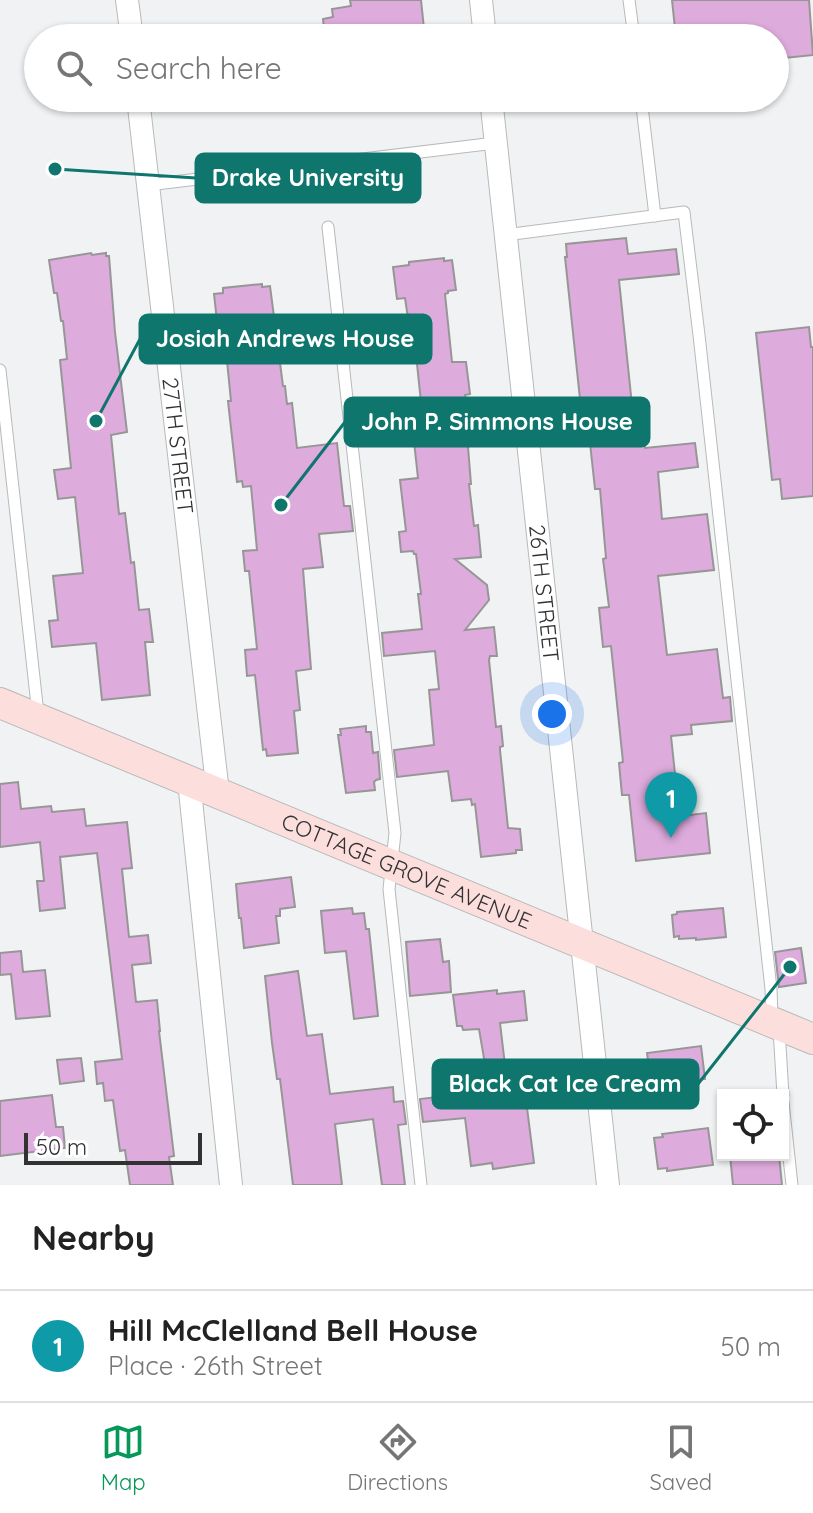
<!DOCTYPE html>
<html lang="en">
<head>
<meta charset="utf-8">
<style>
	body { margin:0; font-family:Quicksand,sans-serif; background:#f6f6f6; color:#222 }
	.controls { position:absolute; right:24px; bottom:24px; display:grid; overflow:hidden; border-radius:0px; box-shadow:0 2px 6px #0004 }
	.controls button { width:72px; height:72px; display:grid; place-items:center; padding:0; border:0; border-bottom:2px solid #e0e0e0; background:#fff; color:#222; font:40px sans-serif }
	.scale { position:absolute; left:24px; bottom:20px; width:178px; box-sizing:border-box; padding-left:8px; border:4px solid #323232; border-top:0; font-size:22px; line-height:28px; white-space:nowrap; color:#323232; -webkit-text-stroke:6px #fff; paint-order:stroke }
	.you { position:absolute; left:552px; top:714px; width:28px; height:28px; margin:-20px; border:6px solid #fff; border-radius:50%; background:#1a73e8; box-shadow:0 0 0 12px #1a73e833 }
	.badge { display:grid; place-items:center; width:52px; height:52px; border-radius:50%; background:#059859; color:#fff; font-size:26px; font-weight:700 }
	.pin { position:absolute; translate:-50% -66px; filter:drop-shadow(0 2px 4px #0008) }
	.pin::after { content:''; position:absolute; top:42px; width:28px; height:24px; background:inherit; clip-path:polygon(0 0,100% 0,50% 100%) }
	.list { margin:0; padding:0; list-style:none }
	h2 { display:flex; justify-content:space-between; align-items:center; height:104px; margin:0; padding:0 32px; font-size:34px }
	h2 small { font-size:26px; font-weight:400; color:#767676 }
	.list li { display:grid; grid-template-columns:52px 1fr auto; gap:24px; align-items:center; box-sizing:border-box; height:112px; padding:0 32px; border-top:2px solid #e0e0e0 }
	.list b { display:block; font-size:30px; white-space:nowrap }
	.list p { margin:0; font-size:26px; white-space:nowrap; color:#767676 }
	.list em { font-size:26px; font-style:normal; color:#767676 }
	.icon { flex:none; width:44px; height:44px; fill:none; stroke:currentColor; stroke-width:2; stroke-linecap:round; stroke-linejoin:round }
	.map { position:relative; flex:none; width:813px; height:1185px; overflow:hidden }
	.search { position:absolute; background:#fff; box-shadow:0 2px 6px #0004; left:24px; right:24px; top:24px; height:88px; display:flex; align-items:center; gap:20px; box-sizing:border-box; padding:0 28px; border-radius:44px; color:#767676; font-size:30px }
	.sheet { height:216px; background:#fff }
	nav { display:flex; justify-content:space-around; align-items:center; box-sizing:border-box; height:112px; border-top:2px solid #e0e0e0; background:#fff; font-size:22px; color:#767676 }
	nav a { display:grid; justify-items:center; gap:4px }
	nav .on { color:#059859 }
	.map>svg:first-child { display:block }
</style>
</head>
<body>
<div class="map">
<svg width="813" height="1185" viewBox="0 0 813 1185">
	<rect width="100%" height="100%" fill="#f1f2f3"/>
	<g fill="#ddabdc" stroke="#979697" stroke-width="2">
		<polygon points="350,0 421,0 425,38 325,38 323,19 333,17 332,9 351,6"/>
		<polygon points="672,0 809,0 813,55 775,59 775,38 676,38"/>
		<polygon points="626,238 628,254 676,249 679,274 619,280 632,405 639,404 645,448 695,443 698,467 658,472 662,519 707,514 714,570 658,576 667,655 717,649 723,698 730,697 732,721 691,725 692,734 671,736 675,774 670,774 674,817 706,813 710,853 636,861 629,795 622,795 619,763 623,762 611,646 603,647 599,608 609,607 603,559 606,558 600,489 595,489 590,443 587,443 582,399 580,399 565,257 567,257 566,244"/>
		<polygon points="91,253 92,255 106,253 106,256 109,256 115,332 127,432 111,435 119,514 125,513 131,563 134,562 139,610 149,609 153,642 145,642 150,695 102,700 96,643 52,647 49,621 58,620 53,576 83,573 75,497 58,499 54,470 71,468 60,360 67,359 63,321 61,321 57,293 54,293 49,260"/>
		<polygon points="444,258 444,261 452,260 456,290 448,291 448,293 445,294 452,362 466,362 470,394 465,395 470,446 468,447 471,484 469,484 474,526 478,525 481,557 455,559 487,585 489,600 465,630 494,627 497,656 490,656 489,660 496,727 501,726 503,746 500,747 500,750 508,828 520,829 522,850 516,850 516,853 481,857 475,804 472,805 471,799 452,801 448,771 397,777 394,750 434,745 429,690 439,689 435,651 384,656 382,633 422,629 418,594 421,594 416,554 414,554 413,551 401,552 399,532 406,531 400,480 418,478 412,423 423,421 415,345 412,345 405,298 397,299 393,267 409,265 409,262"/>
		<polygon points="262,284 262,287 270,286 283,386 285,386 287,404 292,403 297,448 337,443 344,506 350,506 353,531 319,534 323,567 303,569 311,669 296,671 300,710 294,711 298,753 267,756 266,749 263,750 255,675 247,676 245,650 257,649 249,571 245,571 243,551 257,550 251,486 243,487 242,481 237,482 228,401 231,401 223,321 217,321 214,294 223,293 223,288"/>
		<polygon points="809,327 811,347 813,347 813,496 782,499 780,479 772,480 756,333"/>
		<polygon points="366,726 366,732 371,732 373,753 378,752 380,779 376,780 374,782 375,790 346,793 338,735 341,735 340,729"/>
		<polygon points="18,782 21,809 51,806 52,812 84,809 86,826 127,822 132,868 122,869 129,937 148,935 151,963 132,965 136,1002 157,1000 160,1031 159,1031 174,1156 169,1157 173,1185 130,1185 125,1150 120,1151 113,1100 105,1101 103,1083 97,1084 95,1062 122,1059 97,853 60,857 65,908 40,911 37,881 44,881 40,842 0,847 0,784"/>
		<polygon points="291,877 295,907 280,909 280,916 276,916 279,943 244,948 241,918 239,918 236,884"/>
		<polygon points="352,908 353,914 364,913 366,929 369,929 378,1016 354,1019 346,951 325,953 321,911"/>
		<polygon points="723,908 726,937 696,940 696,938 679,939 679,936 674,937 672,915 677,914 677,912"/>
		<polygon points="440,939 443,962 449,961 451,992 410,996 406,942"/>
		<polygon points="801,948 806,983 779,987 775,952"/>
		<polygon points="21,951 23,972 45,970 50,1016 16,1019 11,974 0,975 0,953"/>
		<polygon points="298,971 307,1036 322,1034 330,1094 393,1087 394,1102 403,1101 406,1124 398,1125 405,1185 382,1185 373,1119 335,1124 342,1185 293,1185 280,1079 277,1079 272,1043 265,976"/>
		<polygon points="497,990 497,994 524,991 527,1020 500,1023 505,1065 522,1063 523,1068 532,1067 535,1094 526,1095 526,1100 534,1163 493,1169 492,1163 471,1166 465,1118 423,1122 420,1099 470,1093 468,1072 486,1070 479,1029 463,1030 462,1026 457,1026 453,995"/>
		<polygon points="701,1046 705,1079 683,1082 682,1080 651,1084 647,1053"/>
		<polygon points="81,1058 84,1081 60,1084 57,1060"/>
		<polygon points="52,1095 56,1127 63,1127 65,1148 0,1156 0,1101"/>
		<polygon points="708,1128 713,1165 667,1171 667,1168 658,1169 654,1138 663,1137 662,1134"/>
		<polygon points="730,1155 779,1155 782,1185 733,1185"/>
	</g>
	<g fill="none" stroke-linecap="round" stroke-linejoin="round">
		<defs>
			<g id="lane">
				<polyline points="629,0 634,38"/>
				<polyline points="641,98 655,216"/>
				<polyline points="148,185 495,143"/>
				<polyline points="328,227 395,833 389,889 421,1185"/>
				<polyline points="505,235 684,212 699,335 771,989 772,1017"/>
				<polyline points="0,370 38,714"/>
				<polyline points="779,1029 783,1095"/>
				<polyline points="783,1102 792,1185"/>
			</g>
			<g id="street">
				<polyline points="127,0 132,38"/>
				<polyline points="481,0 485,38"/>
				<path id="s1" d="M138,98L218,793"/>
				<path id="s2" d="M491,98L608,1185"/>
				<polyline points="189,781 231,1185"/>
			</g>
			<g id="secondary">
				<path id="s3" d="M0,703L813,1039"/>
			</g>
		</defs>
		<use href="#lane" stroke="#b8b9b9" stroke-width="13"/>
		<use href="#street" stroke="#b8b9b9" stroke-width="24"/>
		<use href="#secondary" stroke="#b8b9b9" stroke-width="32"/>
		<use href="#lane" stroke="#fff" stroke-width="11"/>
		<use href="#street" stroke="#fff" stroke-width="22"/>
		<use href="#secondary" stroke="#fcdedd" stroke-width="30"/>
	</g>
	<g text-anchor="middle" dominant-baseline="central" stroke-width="8" stroke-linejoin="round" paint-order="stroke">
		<g font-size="22" fill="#323232" stroke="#fff">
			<text stroke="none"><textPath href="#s1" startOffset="350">27TH STREET</textPath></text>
			<text stroke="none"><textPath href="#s2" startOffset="498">26TH STREET</textPath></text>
			<text stroke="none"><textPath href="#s3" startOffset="440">COTTAGE GROVE AVENUE</textPath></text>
		</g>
	</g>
	<path fill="none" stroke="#0f766e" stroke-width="3" d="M55 169L196 178M96 421L140 339M281 505L345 422M790 967L698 1084"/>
	<g fill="#0f766e" stroke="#fff" stroke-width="3">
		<circle cx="55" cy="169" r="8"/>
		<circle cx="96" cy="421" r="8"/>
		<circle cx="281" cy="505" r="8"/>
		<circle cx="790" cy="967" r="8"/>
	</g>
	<g fill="#0f766e" stroke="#0f766e" stroke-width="3">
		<rect x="196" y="154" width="224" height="48" rx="8"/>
		<rect x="140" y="315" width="291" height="48" rx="8"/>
		<rect x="345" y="398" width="304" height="48" rx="8"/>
		<rect x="433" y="1060" width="265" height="48" rx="8"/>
	</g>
	<g font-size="24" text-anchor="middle" font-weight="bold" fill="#fff">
		<text x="308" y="186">Drake University</text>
		<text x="285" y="347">Josiah Andrews House</text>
		<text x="497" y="430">John P. Simmons House</text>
		<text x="565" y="1092">Black Cat Ice Cream</text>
	</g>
</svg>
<div class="controls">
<button><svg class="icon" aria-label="locate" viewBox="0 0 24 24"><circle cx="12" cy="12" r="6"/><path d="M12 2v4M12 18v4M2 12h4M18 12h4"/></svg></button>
</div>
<div class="scale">50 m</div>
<div class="you"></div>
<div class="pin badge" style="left:671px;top:838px;background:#0f9aa8">1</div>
<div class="search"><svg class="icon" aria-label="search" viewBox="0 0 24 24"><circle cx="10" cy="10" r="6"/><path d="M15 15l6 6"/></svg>Search here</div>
</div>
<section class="sheet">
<h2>Nearby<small></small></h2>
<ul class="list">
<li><span class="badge" style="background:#0f9aa8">1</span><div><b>Hill McClelland Bell House</b><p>Place · 26th Street</p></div><em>50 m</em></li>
</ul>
</section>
<nav>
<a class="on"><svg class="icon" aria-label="map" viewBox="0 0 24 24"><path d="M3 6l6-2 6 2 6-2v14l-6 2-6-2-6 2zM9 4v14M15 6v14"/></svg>Map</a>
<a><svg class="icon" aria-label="directions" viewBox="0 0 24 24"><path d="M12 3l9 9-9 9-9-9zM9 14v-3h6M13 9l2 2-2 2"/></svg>Directions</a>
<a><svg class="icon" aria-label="saved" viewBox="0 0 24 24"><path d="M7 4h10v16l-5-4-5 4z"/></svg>Saved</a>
</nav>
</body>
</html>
